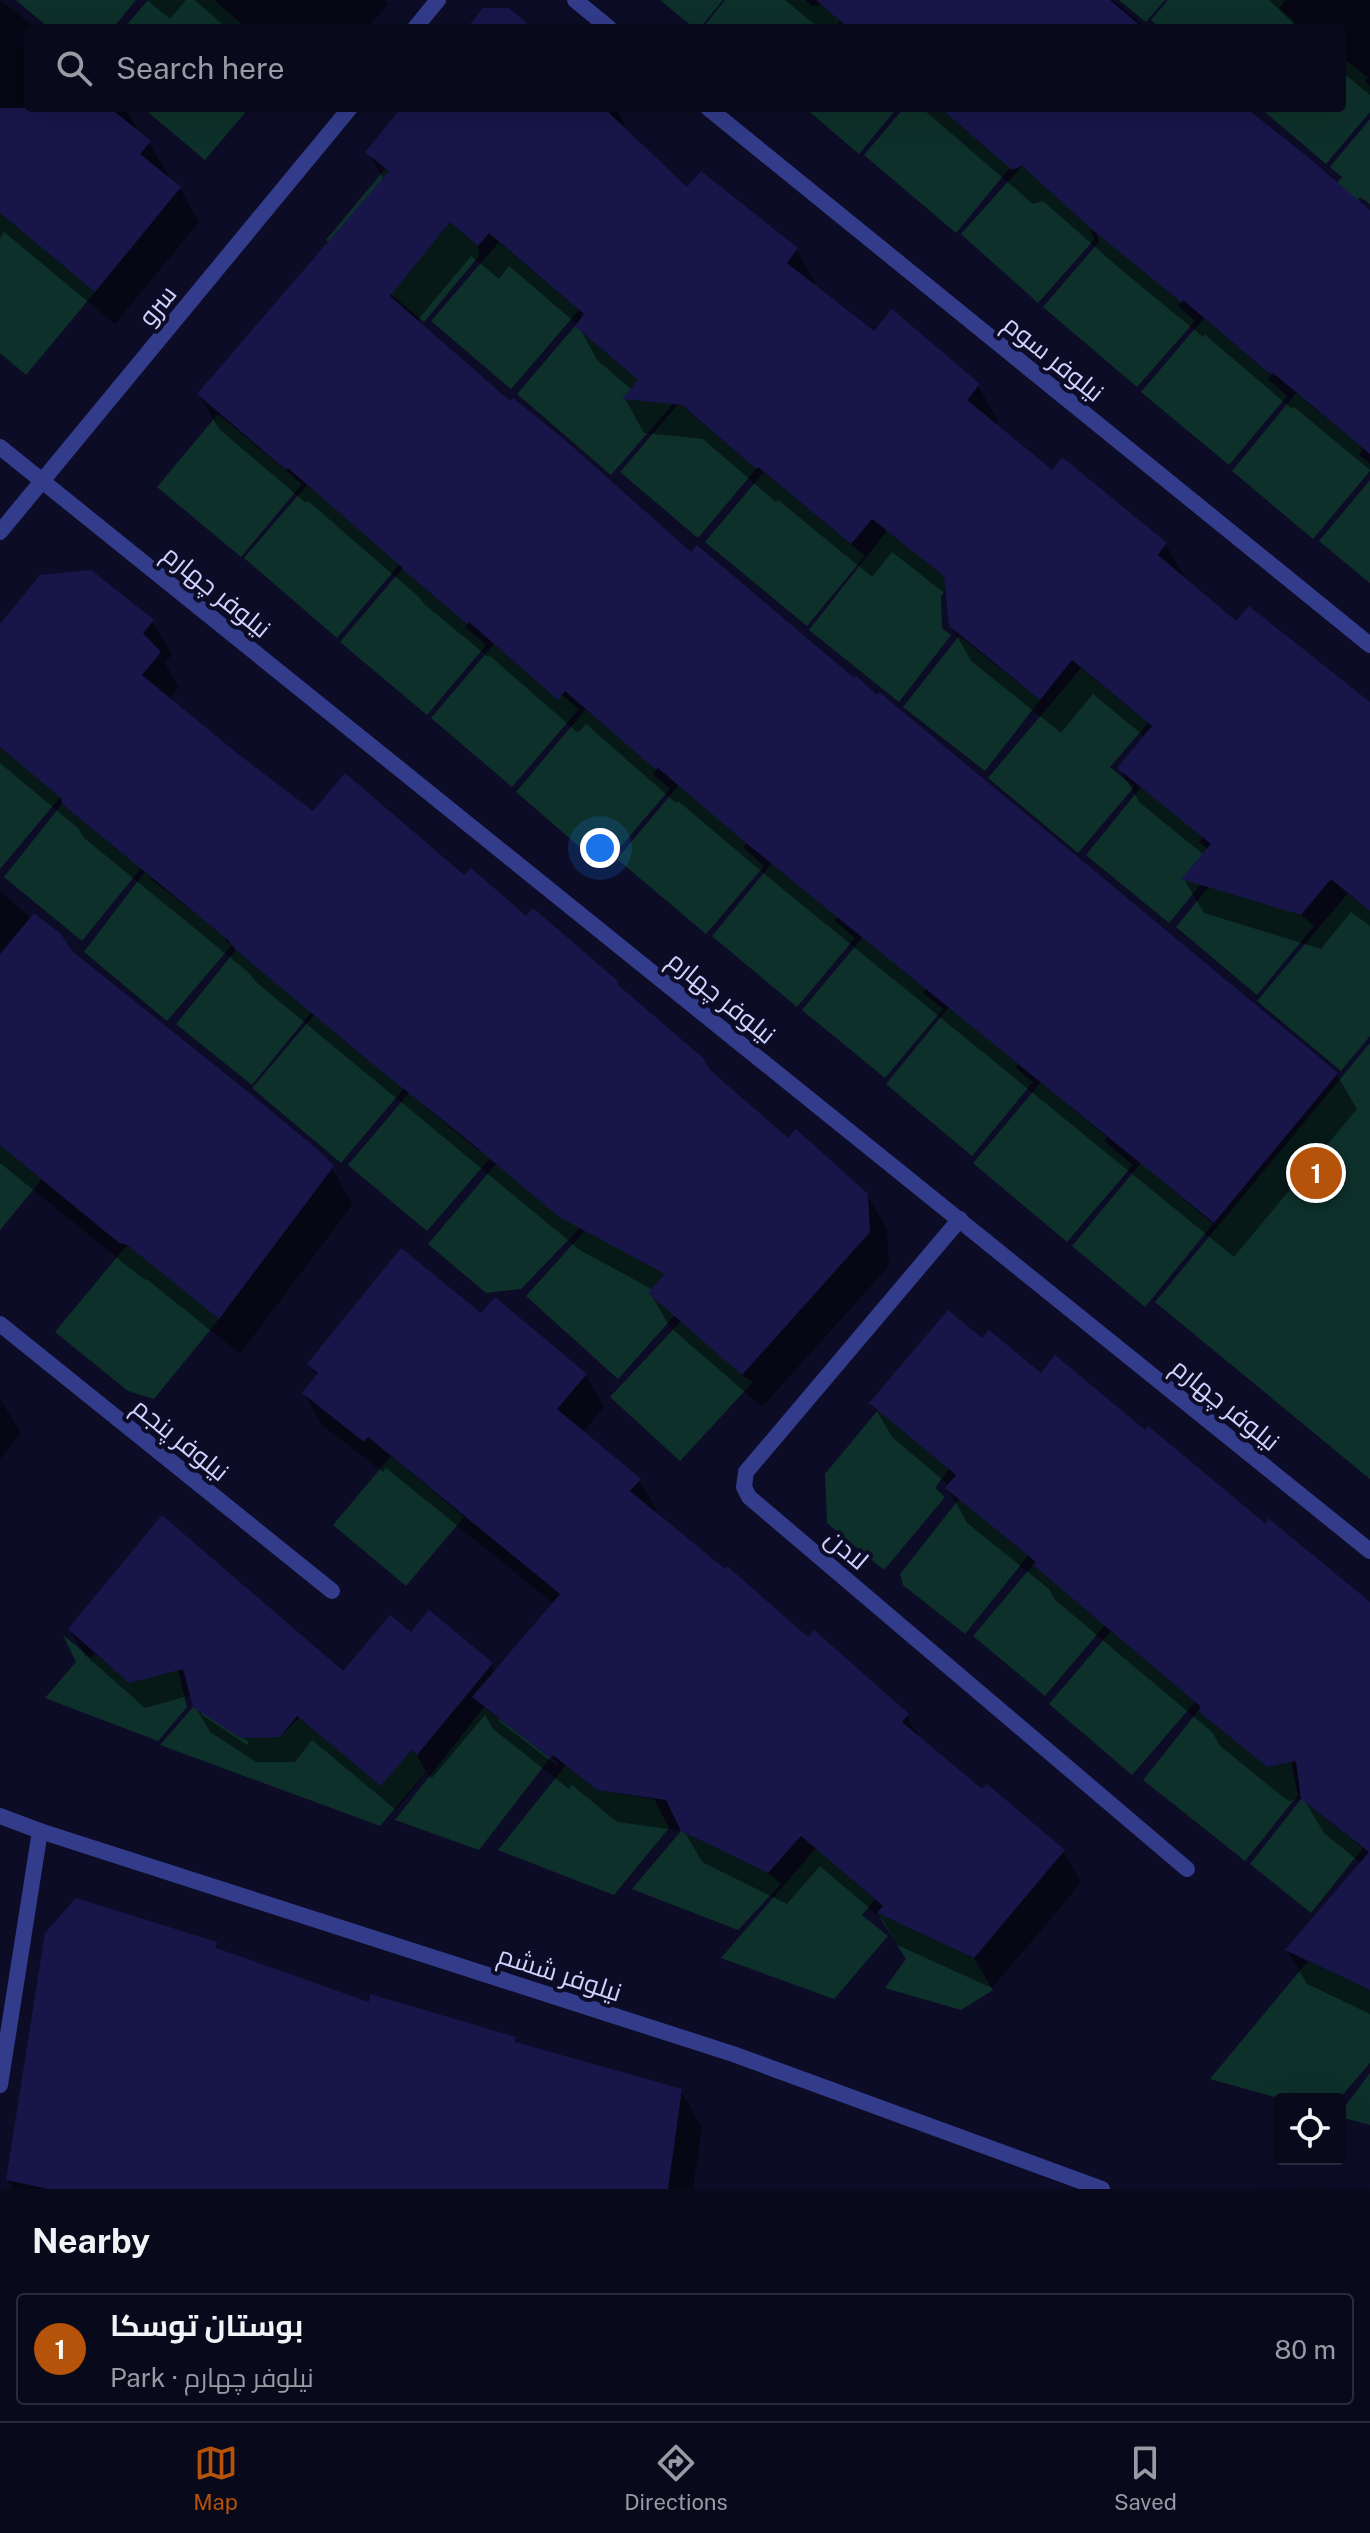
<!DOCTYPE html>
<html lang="en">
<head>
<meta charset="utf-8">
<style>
	body { margin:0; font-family:"Public Sans",Cairo,sans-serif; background:#121225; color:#f1f3f6 }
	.controls { position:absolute; right:24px; bottom:24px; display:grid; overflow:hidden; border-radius:8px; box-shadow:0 8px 32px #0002 }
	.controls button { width:72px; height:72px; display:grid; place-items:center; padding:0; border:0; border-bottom:2px solid #292a3b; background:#09091c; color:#f1f3f6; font:40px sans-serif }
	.you { position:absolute; left:600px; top:848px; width:28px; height:28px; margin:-20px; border:6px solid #fff; border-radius:50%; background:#1a73e8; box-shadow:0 0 0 12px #1a73e833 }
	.badge { display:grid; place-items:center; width:52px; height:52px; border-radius:50%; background:#b45309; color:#fff; font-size:26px; font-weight:700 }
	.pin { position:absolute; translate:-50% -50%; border:4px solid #fff; box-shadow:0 2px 8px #0006 }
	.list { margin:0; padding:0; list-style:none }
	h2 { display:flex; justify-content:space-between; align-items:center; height:104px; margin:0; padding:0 32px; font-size:34px }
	h2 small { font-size:26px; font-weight:400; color:#999aa3 }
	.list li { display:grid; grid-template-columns:52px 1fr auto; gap:24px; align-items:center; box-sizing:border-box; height:112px; margin:0 16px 16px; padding:0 16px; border:2px solid #292a3b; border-radius:8px }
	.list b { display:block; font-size:30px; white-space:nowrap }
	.list p { margin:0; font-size:26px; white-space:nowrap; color:#999aa3 }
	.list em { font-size:26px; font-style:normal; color:#999aa3 }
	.icon { flex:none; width:44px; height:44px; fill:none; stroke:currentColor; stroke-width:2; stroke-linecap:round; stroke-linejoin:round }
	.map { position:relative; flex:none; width:1370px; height:2189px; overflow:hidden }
	.search { position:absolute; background:#09091c; box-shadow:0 8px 32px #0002; left:24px; right:24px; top:24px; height:88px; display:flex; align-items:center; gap:20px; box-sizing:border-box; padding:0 28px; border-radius:8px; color:#999aa3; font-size:30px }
	.sheet { height:232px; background:#09091c }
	nav { display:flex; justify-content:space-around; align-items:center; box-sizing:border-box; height:112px; border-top:2px solid #292a3b; background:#09091c; font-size:22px; color:#999aa3 }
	nav a { display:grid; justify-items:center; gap:4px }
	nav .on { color:#b45309 }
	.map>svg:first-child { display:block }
</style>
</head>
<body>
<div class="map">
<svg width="1370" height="2189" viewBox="0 0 1370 2189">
	<rect width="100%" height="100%" fill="#0c0c26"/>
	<g fill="#0e302a">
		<polygon points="16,0 136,0 113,28 49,28"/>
		<polygon points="148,0 214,0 247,28 124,28"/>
		<polygon points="660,0 723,0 700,28 694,28"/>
		<polygon points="725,0 805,0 812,6 835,2 840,28 708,28 705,25"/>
		<polygon points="1119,0 1165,0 1146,22"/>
		<polygon points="1168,0 1286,0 1279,8 1295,22 1290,28 1160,28 1151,20"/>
		<polygon points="1342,57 1368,78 1365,81 1370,86 1370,112 1326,164 1260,108 1342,108"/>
		<polygon points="143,108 249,108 205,160"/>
		<polygon points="805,108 897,108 859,154"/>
		<polygon points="904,108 940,108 991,152 1012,165 956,233 864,155"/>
		<polygon points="1370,119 1370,204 1360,197 1343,218 1323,200 1342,177 1330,167"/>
		<polygon points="1022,166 1091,228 1094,240 1038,303 961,234"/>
		<polygon points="386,168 478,246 479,256 424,322 326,240"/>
		<polygon points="0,213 95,292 26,375 0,353"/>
		<polygon points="1097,233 1182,303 1177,305 1195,321 1137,387 1043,307 1099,242"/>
		<polygon points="499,242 579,310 511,389 431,321"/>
		<polygon points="1204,318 1271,375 1268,379 1287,396 1229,465 1141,392"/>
		<polygon points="575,326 665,403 673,404 611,475 517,394"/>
		<polygon points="1296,393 1363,448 1359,455 1370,464 1370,471 1313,539 1232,471"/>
		<polygon points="679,403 756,469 698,538 620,472"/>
		<polygon points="218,414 302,484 241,557 157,487"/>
		<polygon points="764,472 865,556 807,626 705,542"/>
		<polygon points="1370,480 1370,583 1319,541"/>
		<polygon points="307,485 404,559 337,638 244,558"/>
		<polygon points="887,531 963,569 941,596 942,628 951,635 899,702 809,630"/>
		<polygon points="402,569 467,624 465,627 486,645 427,715 340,642"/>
		<polygon points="959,636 1040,700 985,771 903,707"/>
		<polygon points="494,644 557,699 562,695 579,709 512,787 431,718"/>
		<polygon points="1081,668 1148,723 1110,767 1134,787 1078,853 988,778"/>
		<polygon points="586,709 656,770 653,774 670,789 603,867 516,792"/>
		<polygon points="0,747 61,796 0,869"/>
		<polygon points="679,785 746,843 743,847 764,866 706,934 617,859"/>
		<polygon points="1141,787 1203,837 1199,842 1221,860 1169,923 1086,855"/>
		<polygon points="62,804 119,851 141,847 150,857 82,941 4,877"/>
		<polygon points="1229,862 1291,912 1301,915 1314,926 1257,995 1176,927"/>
		<polygon points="772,863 838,917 835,921 855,938 797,1007 712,936"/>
		<polygon points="150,865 151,879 204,920 217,920 227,913 226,941 232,945 167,1021 84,952"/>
		<polygon points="1348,893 1370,911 1370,1036 1341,1071 1257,1001"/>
		<polygon points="863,937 926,989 923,993 943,1009 885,1078 802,1010"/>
		<polygon points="236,950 318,1004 252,1085 176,1024"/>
		<polygon points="949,1007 1018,1064 1016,1068 1033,1082 972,1156 886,1084"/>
		<polygon points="314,1015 369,1061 405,1087 341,1163 252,1088"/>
		<polygon points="1370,1043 1370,1479 1155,1302"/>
		<polygon points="1041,1082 1107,1137 1104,1141 1133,1165 1067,1242 973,1163"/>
		<polygon points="409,1093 475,1148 491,1157 427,1231 348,1165"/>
		<polygon points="0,1145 42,1179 0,1230"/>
		<polygon points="1141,1163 1213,1224 1145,1307 1072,1246"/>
		<polygon points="496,1164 580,1228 521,1289 486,1293 428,1244"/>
		<polygon points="610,1203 674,1264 674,1316 618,1379 526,1296"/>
		<polygon points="127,1245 219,1319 154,1399 128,1391 55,1332"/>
		<polygon points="682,1320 742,1375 753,1382 680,1461 610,1397"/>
		<polygon points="878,1410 949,1469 935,1488 945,1497 884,1570 827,1523 825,1474"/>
		<polygon points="391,1456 464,1517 406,1586 333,1525"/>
		<polygon points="959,1499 1028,1556 965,1634 903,1585 900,1574"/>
		<polygon points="1033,1565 1105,1625 1045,1696 973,1636"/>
		<polygon points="1111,1631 1195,1702 1132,1775 1049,1704"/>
		<polygon points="63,1635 91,1658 95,1654 123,1677 178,1670 187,1707 158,1741 45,1698 76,1662"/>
		<polygon points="326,1691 411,1750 417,1755 426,1772 380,1826 160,1745 193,1707 280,1737"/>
		<polygon points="484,1707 550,1758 479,1850 395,1820"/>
		<polygon points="1198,1711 1267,1767 1291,1762 1298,1795 1245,1861 1143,1780"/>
		<polygon points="566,1765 597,1790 654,1799 669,1828 614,1895 498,1850"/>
		<polygon points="1301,1799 1363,1848 1311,1913 1250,1864"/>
		<polygon points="681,1831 768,1873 781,1884 738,1930 632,1889"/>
		<polygon points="816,1848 875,1900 862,1915 888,1936 834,1999 721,1958"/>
		<polygon points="877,1913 974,1958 993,1990 961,2010 885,1988 906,1959"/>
		<polygon points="1308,1961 1370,1990 1370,2063 1339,2099 1282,2099 1210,2079"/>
		<polygon points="1370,2073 1370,2125 1340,2117 1340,2113"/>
	</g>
	<g fill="#0007" fill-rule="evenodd">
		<polygon points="0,0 36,28 28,28 28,108 125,108 137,128 134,131 149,143 169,176 167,178 180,188 199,222 115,324 4,232 0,238"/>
		<polygon points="147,0 186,0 170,19"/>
		<polygon points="194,0 385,0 388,4 367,28 227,28"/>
		<polygon points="785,0 1113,0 1147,28 819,28"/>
		<polygon points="1269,0 1370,0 1370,95 1342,72 1342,28 1298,28"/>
		<polygon points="404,108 615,108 625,125 622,128 687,190 797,250 816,284 814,287 875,334 978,386 998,420 994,425 1052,472 1062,460 1166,545 1186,579 1237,624 1370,705 1370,926 1351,912 1321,949 1204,913 1184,879 1204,855 1140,803 1120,769 1145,737 1093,694 1061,733 971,661 951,625 948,596 892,552 872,577 778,500 776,502 703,439 644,433 625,399 632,390 597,360 578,325 509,266 499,279 471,256 416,322 691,555 877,698 879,695 1337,1075 1357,1109 1234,1257 768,877 678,801 676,803 586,724 578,733 489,655 488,657 424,604 421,599 308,501 306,503 219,429 199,394 384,180 368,152"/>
		<polygon points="916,108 1244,108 1370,211 1370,470 1294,407 1292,409 1204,334 1203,337 1118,267 1043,201 1033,204 925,111 920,111"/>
		<polygon points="152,621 172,654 165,663 179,687 169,700 313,814 464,878 526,918 533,910 617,984 620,989 709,1072 788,1141 867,1195 887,1229 889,1266 762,1407 670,1327 650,1293 653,1290 580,1250 257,983 248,972 84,838 78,828 0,763 0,628"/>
		<polygon points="0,891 71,953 332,1168 353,1204 240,1354 149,1281 142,1278 0,1163"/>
		<path d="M495,1299L586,1376L604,1407L582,1433L639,1480L658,1512L655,1514L808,1640L907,1716L921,1740L983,1792L1063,1851L1081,1883L992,1988L897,1945L883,1920L820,1866L787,1904L702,1862L684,1831L617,1822L572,1785L569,1789L493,1729L485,1715L432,1778L426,1773L396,1810L312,1740L295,1762H256L210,1732L195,1706L192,1695L145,1708L85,1655L70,1630L344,1674L411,1635L491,1664L496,1673L554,1604L386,1468L383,1472L322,1425L304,1393L317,1377L310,1365L481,1316ZM201,1710L249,1742L247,1745L201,1714ZM499,1715L559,1763L557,1766L499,1721Z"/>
		<polygon points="982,1341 1145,1433 1370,1605 1370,2014 1307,1984 1287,1950 1362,1864 1324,1833 1303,1798 1288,1801 1220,1746 1212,1732 1055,1600 1049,1589 967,1523 948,1488 950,1486 892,1437 872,1403"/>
		<polygon points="0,1399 21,1433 0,1459"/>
		<polygon points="216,1944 220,1951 371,2005 514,2039 518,2044 681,2091 702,2127 693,2189 13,2189 8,2180"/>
	</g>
	<g fill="#181649">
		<polygon points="816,0 1110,0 1143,28 848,28"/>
		<polygon points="483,8 509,8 533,28 467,28"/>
		<polygon points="0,108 110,108 151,141 140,154 181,187 95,292 0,213"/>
		<polygon points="401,108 604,108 687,187 701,171 798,248 787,263 874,331 892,309 980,384 967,400 1052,470 1062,457 1167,543 1158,555 1236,621 1249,606 1370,702 1370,911 1331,879 1301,915 1181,879 1211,844 1117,768 1152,726 1072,660 1040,700 949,626 944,576 872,519 851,544 758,467 756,469 682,405 622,399 638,380 575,326 584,314 489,233 478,246 450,222 390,296 510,401 513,398 565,440 691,552 697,545 854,678 856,676 877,695 879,692 1338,1073 1214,1223 746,843 658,768 656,770 565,691 558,700 469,622 467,624 402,569 403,568 288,468 286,470 197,394 389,171 365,152"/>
		<polygon points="940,108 1246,108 1304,154 1370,210 1370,454 1273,373 1271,375 1183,300 1182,303 1095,232 1022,166 1012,170"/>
		<polygon points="91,570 154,620 143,633 161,652 142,675 238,754 313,811 345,773 464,875 471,868 526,916 533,908 619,982 617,984 703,1058 710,1070 788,1138 796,1129 868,1194 870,1232 742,1375 648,1293 665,1274 559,1217 476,1147 369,1061 236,950 227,939 62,804 61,798 0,747 0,624 40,575"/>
		<polygon points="34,913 61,934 72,951 252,1095 317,1149 334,1166 219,1319 127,1245 119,1243 0,1145 0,954"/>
		<polygon points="401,1248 481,1313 495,1297 587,1374 557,1409 641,1479 630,1491 725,1569 727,1566 808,1637 814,1630 909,1714 902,1722 982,1789 987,1784 1065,1850 974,1958 877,1913 883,1906 801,1836 768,1873 681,1831 666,1800 597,1790 553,1755 550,1758 472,1697 560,1594 368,1437 364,1442 302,1393 318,1373 307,1364"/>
		<polygon points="948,1310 982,1338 989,1330 1041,1373 1055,1355 1145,1430 1148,1426 1266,1524 1268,1518 1370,1602 1370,1990 1285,1950 1369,1852 1301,1799 1296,1761 1267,1767 1198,1711 1201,1707 1033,1565 1036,1562 945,1488 956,1475 869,1403"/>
		<polygon points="162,1515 343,1671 390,1615 411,1632 429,1610 493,1663 417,1755 411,1750 381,1786 297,1716 280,1737 240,1738 193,1707 183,1669 129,1683 68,1629"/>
		<polygon points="76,1898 217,1942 216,1948 369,2002 370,1994 516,2037 515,2042 682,2089 668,2189 48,2189 6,2180 45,1933"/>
	</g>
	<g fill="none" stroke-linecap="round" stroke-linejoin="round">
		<g stroke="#323c8a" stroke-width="16">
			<polyline points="575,0 609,28"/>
			<polyline points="708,108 1370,645"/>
			<polyline points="0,447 1370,1551"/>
			<polyline points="960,1219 746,1472 744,1487 749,1497 1187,1869"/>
			<polyline points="0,1324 332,1591"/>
		</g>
		<g stroke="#323c8a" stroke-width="16">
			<polyline points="415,28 438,0"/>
			<polyline points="0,532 350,108"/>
			<polyline points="0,1816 40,1831 733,2054 1102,2189"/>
			<polyline points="0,2085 40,1831"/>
		</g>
	</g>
	<g text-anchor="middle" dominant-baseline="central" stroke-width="8" stroke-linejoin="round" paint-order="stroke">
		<g font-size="26" fill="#d0d2ff" stroke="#0c0c26">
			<text transform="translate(157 305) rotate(-51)">سرو</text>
			<text transform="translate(1054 358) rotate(39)">نیلوفر سوم</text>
			<text transform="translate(217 591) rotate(39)">نیلوفر چهارم</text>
			<text transform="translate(722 997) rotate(39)">نیلوفر چهارم</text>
			<text transform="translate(1226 1404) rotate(39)">نیلوفر چهارم</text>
			<text transform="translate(181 1439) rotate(39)">نیلوفر پنجم</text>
			<text transform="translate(847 1549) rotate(40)">لادن</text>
			<text transform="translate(560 1973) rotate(18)">نیلوفر ششم</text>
		</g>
	</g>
</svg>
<div class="controls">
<button><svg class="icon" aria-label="locate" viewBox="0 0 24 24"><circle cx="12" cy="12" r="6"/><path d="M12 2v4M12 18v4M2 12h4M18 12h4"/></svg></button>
</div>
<div class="you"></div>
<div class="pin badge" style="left:1316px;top:1173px">1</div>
<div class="search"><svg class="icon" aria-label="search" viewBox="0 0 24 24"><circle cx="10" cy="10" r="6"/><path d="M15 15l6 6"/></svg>Search here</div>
</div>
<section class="sheet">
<h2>Nearby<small></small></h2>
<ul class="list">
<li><span class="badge">1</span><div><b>بوستان توسکا</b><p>Park · نیلوفر چهارم</p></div><em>80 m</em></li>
</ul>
</section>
<nav>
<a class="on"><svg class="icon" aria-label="map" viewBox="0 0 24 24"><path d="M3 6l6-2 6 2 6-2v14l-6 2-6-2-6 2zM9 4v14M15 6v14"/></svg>Map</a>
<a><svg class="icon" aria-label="directions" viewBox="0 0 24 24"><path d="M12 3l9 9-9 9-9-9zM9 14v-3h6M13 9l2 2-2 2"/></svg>Directions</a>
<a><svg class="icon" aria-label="saved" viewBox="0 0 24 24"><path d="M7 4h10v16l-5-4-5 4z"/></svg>Saved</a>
</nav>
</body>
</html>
